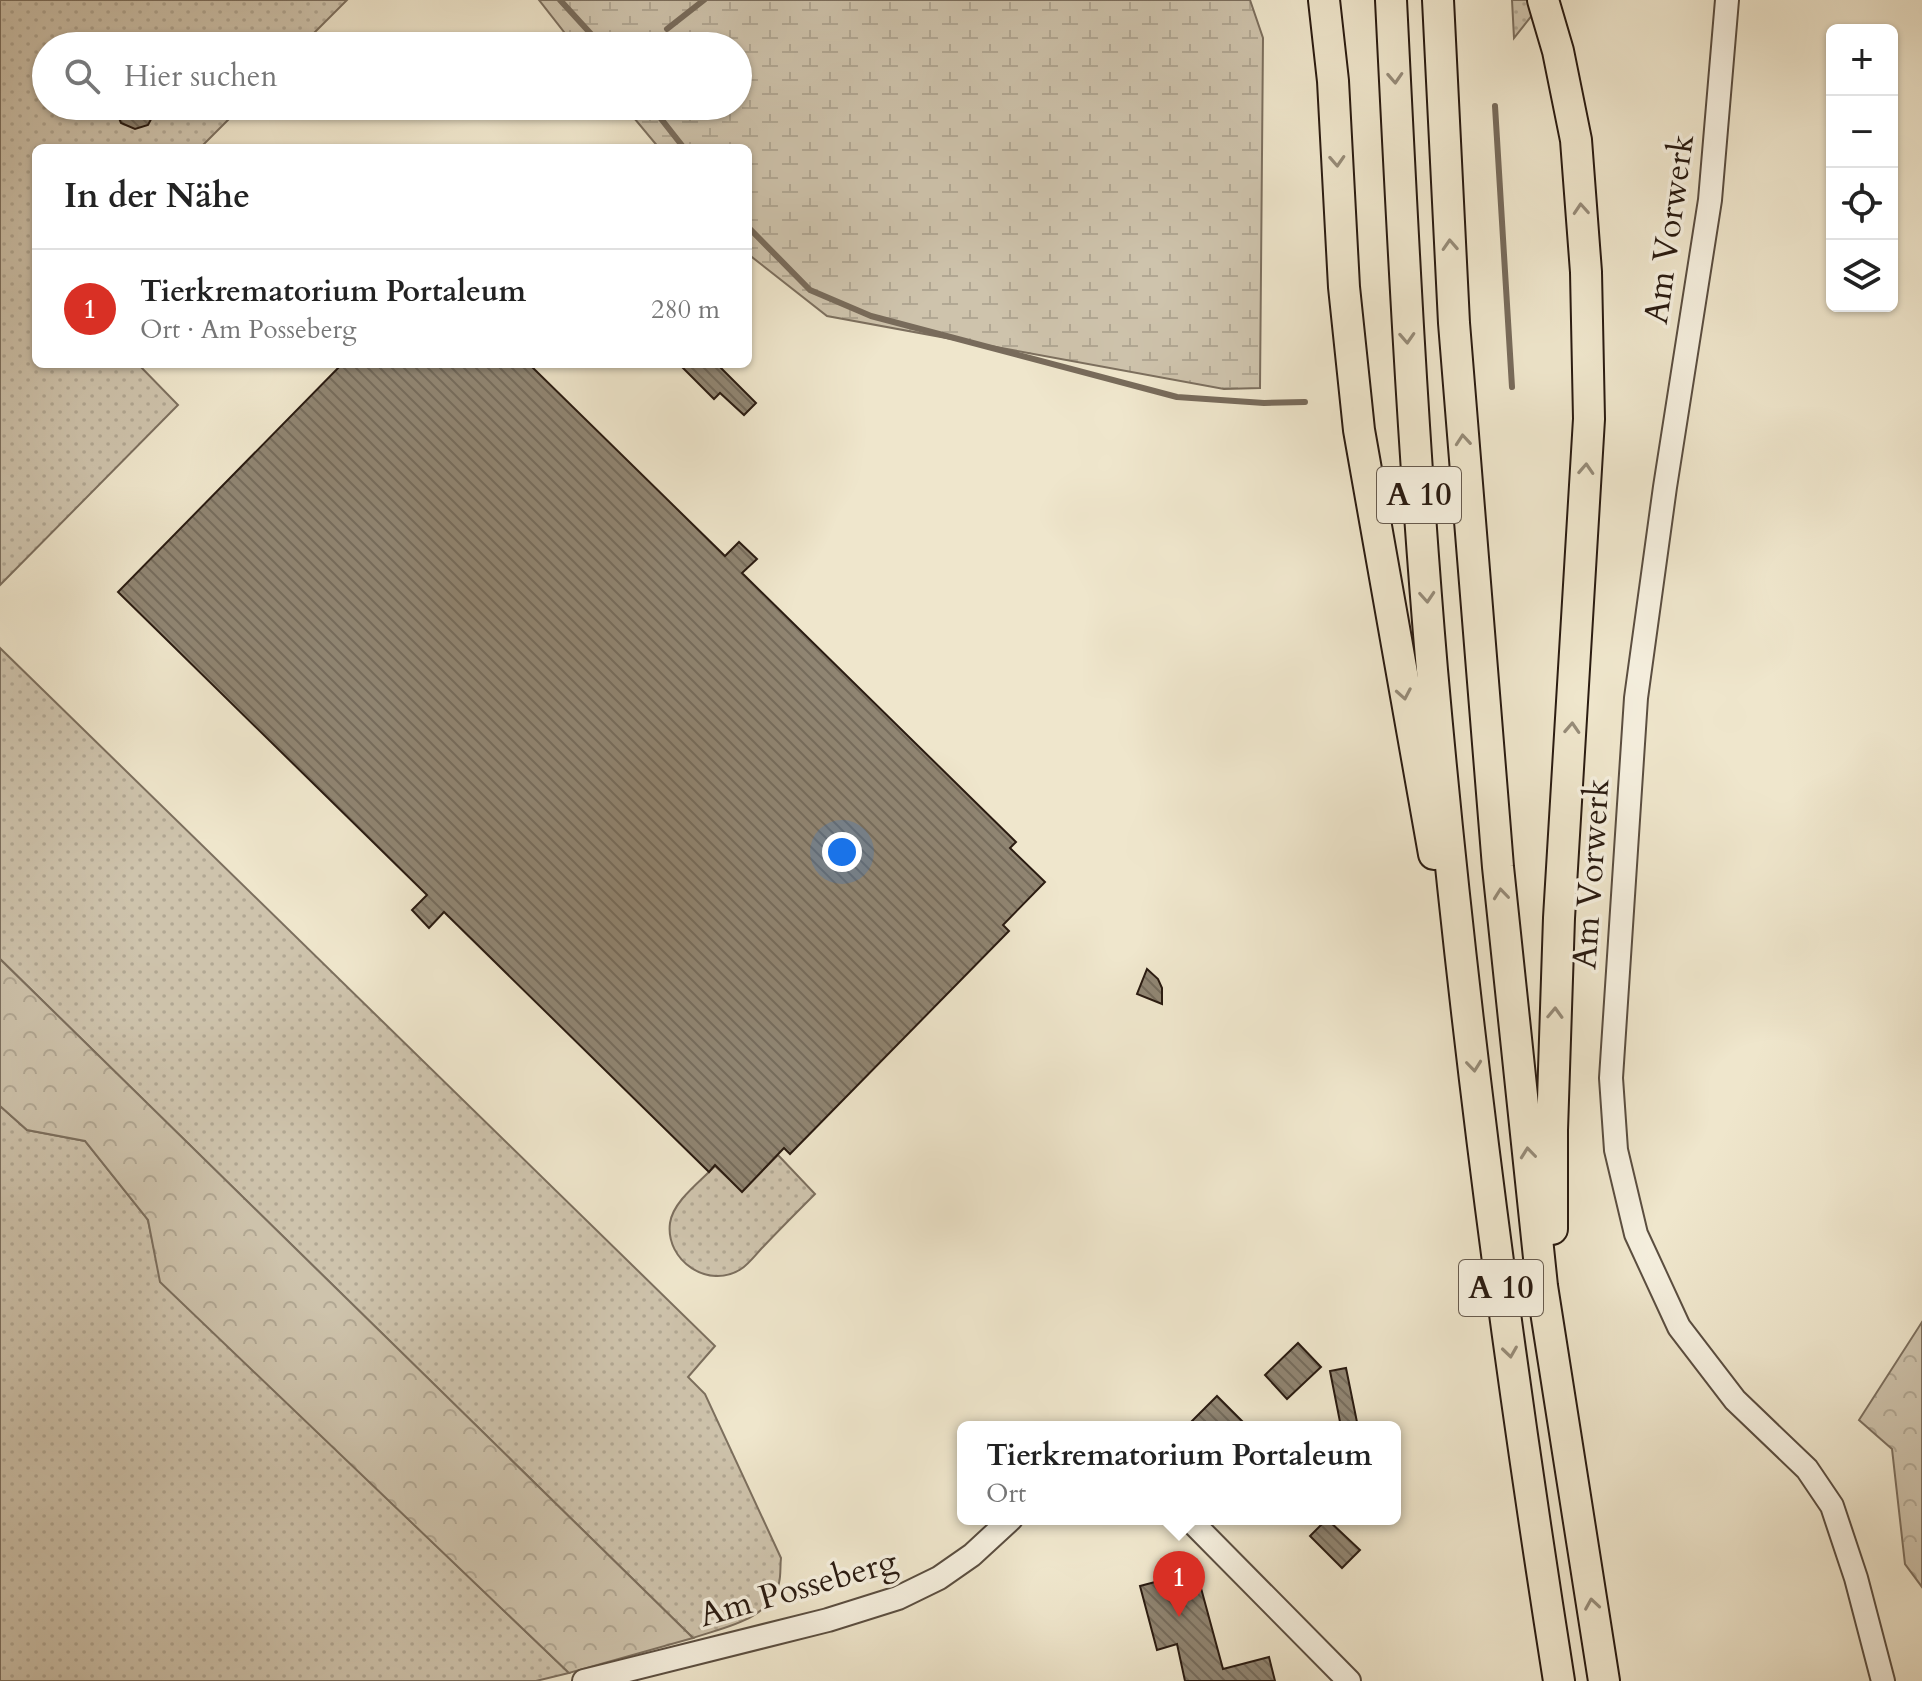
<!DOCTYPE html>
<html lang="de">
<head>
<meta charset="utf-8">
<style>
	body { margin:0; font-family:Cardo,serif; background:#f2f2f2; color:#222 }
	.controls { position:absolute; right:24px; top:24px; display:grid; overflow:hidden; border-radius:12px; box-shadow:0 2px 6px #0004 }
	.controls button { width:72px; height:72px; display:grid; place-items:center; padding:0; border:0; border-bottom:2px solid #e0e0e0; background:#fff; color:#222; font:40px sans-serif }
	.you { position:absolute; left:842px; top:852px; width:28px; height:28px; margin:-20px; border:6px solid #fff; border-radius:50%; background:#1a73e8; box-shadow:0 0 0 12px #1a73e833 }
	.badge { display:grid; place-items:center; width:52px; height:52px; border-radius:50%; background:#d93025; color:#fff; font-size:26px; font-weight:700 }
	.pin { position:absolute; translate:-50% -66px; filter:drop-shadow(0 2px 4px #0008) }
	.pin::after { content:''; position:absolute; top:42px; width:28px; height:24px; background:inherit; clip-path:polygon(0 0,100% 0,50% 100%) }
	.popup { position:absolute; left:957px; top:1421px; width:444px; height:104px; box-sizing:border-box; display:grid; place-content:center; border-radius:12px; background:#fff; filter:drop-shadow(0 2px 6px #0005); font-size:26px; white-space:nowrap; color:#767676 }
	.popup b { font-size:30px; color:#222 }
	.popup::after { content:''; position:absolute; left:50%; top:100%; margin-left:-16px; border:16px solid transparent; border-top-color:#fff }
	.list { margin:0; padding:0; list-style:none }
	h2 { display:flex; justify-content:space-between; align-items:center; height:104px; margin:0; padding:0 32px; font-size:34px }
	h2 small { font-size:26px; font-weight:400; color:#767676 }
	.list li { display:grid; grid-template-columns:52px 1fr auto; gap:24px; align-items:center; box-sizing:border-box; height:120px; padding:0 32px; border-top:2px solid #e0e0e0 }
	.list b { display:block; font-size:30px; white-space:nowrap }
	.list p { margin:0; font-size:26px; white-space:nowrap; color:#767676 }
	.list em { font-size:26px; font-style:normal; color:#767676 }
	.icon { flex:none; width:44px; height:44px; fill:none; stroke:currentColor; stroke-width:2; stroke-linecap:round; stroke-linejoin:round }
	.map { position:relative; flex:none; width:1922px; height:1681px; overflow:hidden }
	.search { position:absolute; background:#fff; box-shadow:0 2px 6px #0004; left:32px; top:32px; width:720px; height:88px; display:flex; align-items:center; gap:20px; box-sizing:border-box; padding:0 28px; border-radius:44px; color:#767676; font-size:30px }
	.panel { position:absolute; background:#fff; box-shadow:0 2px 6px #0004; left:32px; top:144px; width:720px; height:224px; border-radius:12px }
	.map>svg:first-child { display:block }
</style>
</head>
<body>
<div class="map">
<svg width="1922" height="1681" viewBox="0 0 1922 1681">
	<defs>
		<pattern id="grass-dots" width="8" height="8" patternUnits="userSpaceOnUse" patternTransform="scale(2)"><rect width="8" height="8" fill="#cec3ac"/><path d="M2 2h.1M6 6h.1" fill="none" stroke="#b1a793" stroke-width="1.8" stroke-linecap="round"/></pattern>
		<pattern id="forest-crowns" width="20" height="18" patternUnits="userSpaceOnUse" patternTransform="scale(2)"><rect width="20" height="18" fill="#cec3ac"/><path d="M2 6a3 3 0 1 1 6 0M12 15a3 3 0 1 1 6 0" fill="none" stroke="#b1a793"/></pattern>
		<pattern id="wetland-marsh" width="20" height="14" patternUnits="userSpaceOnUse" patternTransform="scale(2)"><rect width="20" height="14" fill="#cec3ac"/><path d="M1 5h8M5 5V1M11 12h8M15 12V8" fill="none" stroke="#b1a793"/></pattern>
		<pattern id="building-back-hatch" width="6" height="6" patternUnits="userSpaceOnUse" patternTransform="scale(2)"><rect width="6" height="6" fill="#908572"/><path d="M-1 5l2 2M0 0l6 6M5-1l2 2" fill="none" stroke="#766c5c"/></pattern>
	</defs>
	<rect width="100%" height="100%" fill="#efe6cc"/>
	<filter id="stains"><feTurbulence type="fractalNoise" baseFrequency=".0025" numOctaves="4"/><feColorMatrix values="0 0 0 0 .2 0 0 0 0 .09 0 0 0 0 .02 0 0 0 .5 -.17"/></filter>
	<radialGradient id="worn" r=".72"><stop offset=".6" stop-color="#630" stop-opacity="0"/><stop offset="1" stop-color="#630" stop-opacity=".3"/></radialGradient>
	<g fill="url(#grass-dots)" stroke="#7c6f5e" stroke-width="2">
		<polygon points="0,0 347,0 301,46 46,46 46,106 242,106 200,148 36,148 36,364 138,364 178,405 0,585"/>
		<polygon points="1512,0 1544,0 1514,38"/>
		<path d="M0,648L715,1346L688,1377L705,1394L781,1558C780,1566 781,1575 779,1583C769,1621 724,1627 693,1638L0,959Z"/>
		<polygon points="0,1106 27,1130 85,1141 148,1220 161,1282 569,1673 536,1681 0,1681"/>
		<path d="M778,1155L815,1194C798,1211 780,1229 763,1247C756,1254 749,1264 741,1269C709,1290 665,1261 670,1223C673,1201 701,1181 715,1166L742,1191Z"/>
	</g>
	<g fill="url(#forest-crowns)" stroke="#7c6f5e" stroke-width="2">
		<polygon points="0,959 693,1638 569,1673 160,1282 148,1220 85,1141 27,1130 0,1106"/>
		<polygon points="1922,1322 1922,1587 1905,1564 1892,1449 1859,1420"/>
	</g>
	<polygon fill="url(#wetland-marsh)" stroke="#7c6f5e" stroke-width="2" points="539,0 1250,0 1263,38 1260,388 1224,389 827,316 748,254 748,148 659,148 624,106 738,106 738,46 575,46"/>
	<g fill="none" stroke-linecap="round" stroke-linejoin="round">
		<g stroke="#786b5b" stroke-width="6">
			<polyline points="560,0 602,46"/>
			<polyline points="667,29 704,0"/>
			<polyline points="651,106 684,148"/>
			<polyline points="1495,106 1512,387"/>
			<polyline points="748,227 810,290 871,316 1177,397 1264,403 1305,402"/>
		</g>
	</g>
	<g fill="url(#building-back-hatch)" stroke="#2a1b11" stroke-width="2">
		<polygon points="114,106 158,106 148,125 135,129 121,123"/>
		<polygon points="342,364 529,364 725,556 739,542 757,559 742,573 1016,842 1010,848 1045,882 1003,925 1009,931 790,1154 784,1148 742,1192 715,1165 709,1172 444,912 429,928 412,910 427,895 118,592"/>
		<polygon points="679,364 717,364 756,403 744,415 720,393 714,399"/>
		<polygon points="1147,969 1158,979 1162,988 1162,1004 1137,994"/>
		<polygon points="1298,1343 1321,1367 1287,1399 1265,1375"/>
		<polygon points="1346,1368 1358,1427 1341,1427 1330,1371"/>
		<polygon points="1217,1396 1248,1427 1186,1427"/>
		<polygon points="1327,1519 1360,1550 1342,1568 1310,1536"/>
		<polygon points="1189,1573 1194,1591 1201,1588 1223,1669 1269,1657 1275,1681 1185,1681 1177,1644 1157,1650 1140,1586"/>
	</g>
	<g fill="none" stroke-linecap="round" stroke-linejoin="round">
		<defs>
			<g id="minor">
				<polyline points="1727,0 1710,200 1665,487 1636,698 1611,1078 1616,1150 1636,1234 1679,1327 1735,1400 1807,1469 1832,1506 1856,1578 1883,1681"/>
				<polyline points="1189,1519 1349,1681"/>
				<polyline points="584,1681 828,1620 898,1598 939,1578 972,1555 1011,1519"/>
			</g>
			<g id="highway">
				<polyline points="1324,0 1333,81 1344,287 1359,430 1434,854"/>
				<path d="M1391,0C1402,224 1413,447 1432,670C1462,1008 1506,1345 1559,1681"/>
				<polyline points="1438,0 1454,323 1498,867 1542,1286 1604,1681"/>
				<polyline points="1543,0 1558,51 1576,140 1586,272 1589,419 1559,918 1552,1130 1552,1229"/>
			</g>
		</defs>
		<use href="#minor" stroke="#5b4e40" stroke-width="26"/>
		<use href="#highway" stroke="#2a1b11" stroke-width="34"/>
		<use href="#minor" stroke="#f5efde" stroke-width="22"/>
		<use href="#highway" stroke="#efe6cc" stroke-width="30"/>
	</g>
	<defs><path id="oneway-chevron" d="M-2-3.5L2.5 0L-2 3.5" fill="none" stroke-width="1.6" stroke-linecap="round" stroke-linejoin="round" transform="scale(2)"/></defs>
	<g stroke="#968b78">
		<use href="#oneway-chevron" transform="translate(1395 78) rotate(87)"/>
		<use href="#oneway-chevron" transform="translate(1337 161) rotate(87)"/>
		<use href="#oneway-chevron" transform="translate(1581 209) rotate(-94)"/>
		<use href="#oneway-chevron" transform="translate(1450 245) rotate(-93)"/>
		<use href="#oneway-chevron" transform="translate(1407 338) rotate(87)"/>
		<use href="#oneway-chevron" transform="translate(1463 440) rotate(-95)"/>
		<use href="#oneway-chevron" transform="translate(1586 469) rotate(-87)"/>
		<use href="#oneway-chevron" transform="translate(1427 597) rotate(86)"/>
		<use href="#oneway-chevron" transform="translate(1404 694) rotate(80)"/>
		<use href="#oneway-chevron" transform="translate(1572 728) rotate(-87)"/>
		<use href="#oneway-chevron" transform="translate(1501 894) rotate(-96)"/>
		<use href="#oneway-chevron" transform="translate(1555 1013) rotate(-88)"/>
		<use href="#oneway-chevron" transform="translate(1474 1066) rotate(84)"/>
		<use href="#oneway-chevron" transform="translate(1528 1153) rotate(-96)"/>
		<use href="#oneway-chevron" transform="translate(1510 1352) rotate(82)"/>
		<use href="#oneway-chevron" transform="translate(1592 1604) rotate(-99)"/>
	</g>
	<g text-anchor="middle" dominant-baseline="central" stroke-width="7" stroke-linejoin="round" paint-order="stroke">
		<g fill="#f5efde" stroke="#675b4e" stroke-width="2">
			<rect x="1377" y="467" width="84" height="56" rx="6"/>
			<rect x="1459" y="1260" width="84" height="56" rx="6"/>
		</g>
		<g font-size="32" font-weight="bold" fill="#2a1b11">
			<text x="1419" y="495">A 10</text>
			<text x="1501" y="1288">A 10</text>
		</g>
		<g font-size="34" fill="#2a1b11" stroke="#f5efde">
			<text transform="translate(1669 229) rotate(-82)">Am Vorwerk</text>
			<text transform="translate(1591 874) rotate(-86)">Am Vorwerk</text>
			<text transform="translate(798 1588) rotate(-16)">Am Posseberg</text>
		</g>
	</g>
	<rect width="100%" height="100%" filter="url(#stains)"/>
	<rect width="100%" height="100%" fill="url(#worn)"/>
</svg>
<div class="controls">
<button>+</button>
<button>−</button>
<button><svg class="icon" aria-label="locate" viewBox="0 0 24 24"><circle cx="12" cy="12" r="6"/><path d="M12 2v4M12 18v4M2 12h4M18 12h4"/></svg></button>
<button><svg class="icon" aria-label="layers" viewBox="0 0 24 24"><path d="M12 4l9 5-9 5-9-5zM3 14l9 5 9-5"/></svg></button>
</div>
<div class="you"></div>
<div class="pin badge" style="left:1179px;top:1617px">1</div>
<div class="popup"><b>Tierkrematorium Portaleum</b>Ort</div>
<div class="search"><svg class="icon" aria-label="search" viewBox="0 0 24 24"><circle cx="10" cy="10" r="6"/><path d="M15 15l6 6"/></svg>Hier suchen</div>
<section class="panel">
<h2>In der Nähe<small></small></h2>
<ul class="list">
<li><span class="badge">1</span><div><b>Tierkrematorium Portaleum</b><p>Ort · Am Posseberg</p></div><em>280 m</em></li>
</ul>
</section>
</div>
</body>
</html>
